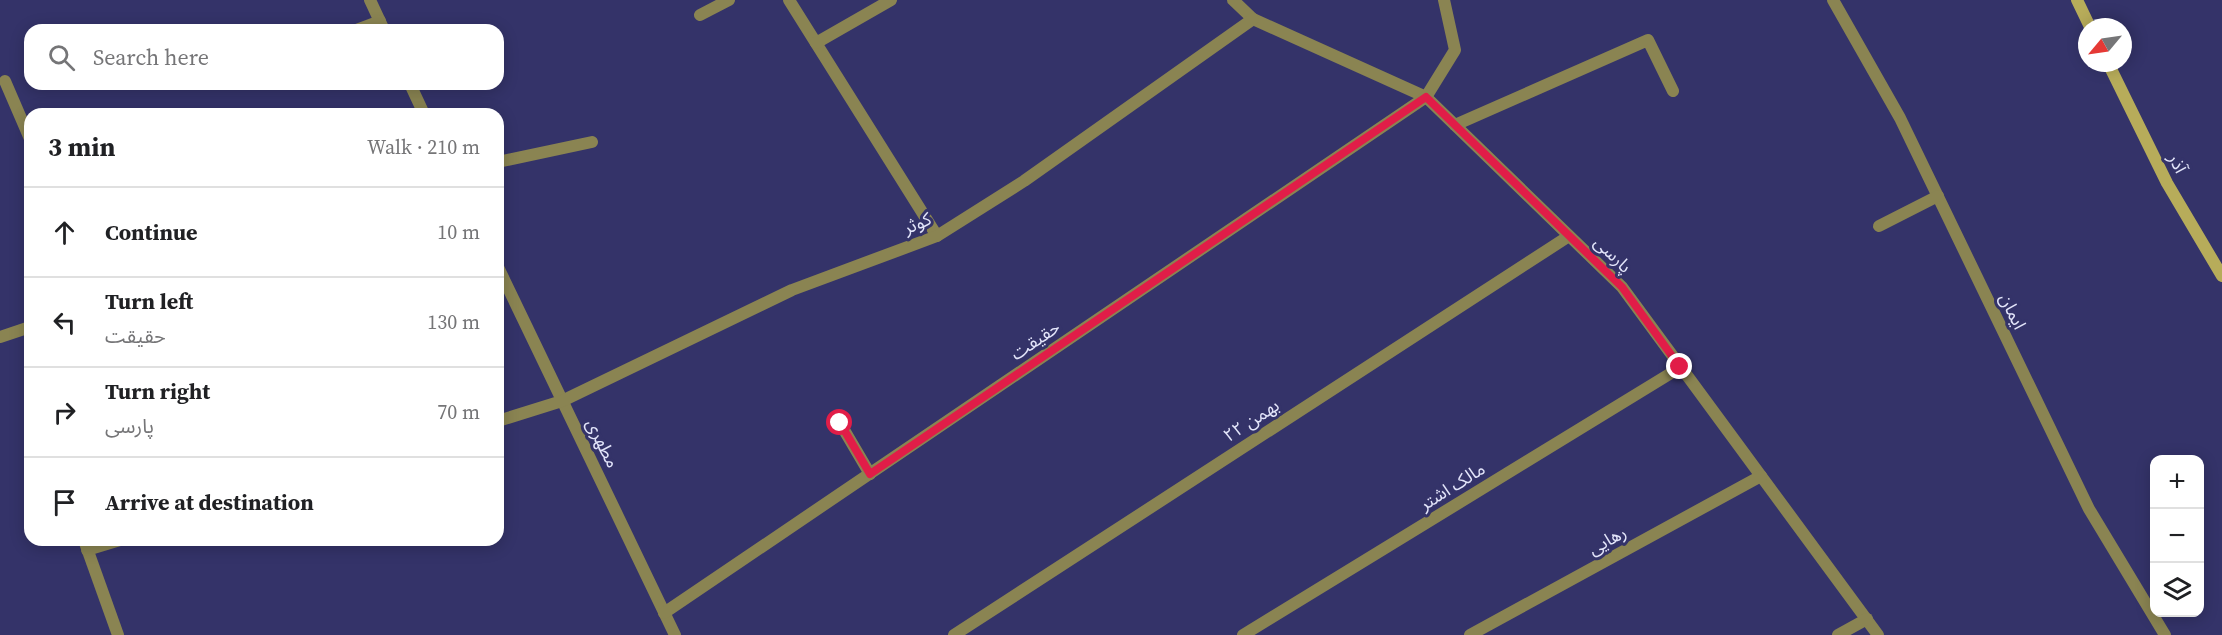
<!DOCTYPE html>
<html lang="en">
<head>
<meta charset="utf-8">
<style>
	body { margin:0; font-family:"Source Serif 4","Noto Sans Arabic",serif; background:#f2f2f2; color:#202124 }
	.controls { position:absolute; right:18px; bottom:18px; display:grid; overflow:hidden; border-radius:12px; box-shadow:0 3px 15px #0003 }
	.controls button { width:54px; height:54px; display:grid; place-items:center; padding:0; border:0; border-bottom:2px solid #e0e0e0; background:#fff; color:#202124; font:30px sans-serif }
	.compass { position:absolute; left:2078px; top:18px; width:54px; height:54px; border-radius:50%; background:#fff; box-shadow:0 3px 15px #0003; rotate:241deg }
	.stop { position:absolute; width:18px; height:18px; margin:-14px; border:4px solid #e11d48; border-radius:50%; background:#fff }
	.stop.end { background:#e11d48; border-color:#fff; box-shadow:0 2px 6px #0008 }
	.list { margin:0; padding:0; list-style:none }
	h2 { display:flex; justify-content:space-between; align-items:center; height:78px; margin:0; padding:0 24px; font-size:26px }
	h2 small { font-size:20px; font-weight:400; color:#757577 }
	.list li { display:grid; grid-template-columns:39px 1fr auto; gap:18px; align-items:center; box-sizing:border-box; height:90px; padding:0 24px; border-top:2px solid #e0e0e0 }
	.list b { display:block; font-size:22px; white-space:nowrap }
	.list p { margin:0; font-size:20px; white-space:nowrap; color:#757577 }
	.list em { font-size:20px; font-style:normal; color:#757577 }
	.icon { flex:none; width:33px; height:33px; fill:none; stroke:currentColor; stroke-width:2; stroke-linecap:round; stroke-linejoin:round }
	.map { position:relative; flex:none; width:2222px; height:635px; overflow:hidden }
	.search { position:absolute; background:#fff; box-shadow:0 3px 15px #0003; left:24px; top:24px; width:480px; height:66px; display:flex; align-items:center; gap:15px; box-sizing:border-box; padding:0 21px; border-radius:18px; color:#757577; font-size:22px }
	.panel { position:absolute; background:#fff; box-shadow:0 3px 15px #0003; left:24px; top:108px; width:480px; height:438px; border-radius:18px }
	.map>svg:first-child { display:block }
</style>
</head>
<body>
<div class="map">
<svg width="2222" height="635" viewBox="0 0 2222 635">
	<rect width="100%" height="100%" fill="#343369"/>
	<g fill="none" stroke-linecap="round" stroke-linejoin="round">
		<g stroke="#8a8452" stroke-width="12">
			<polyline points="370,0 384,30"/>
			<polyline points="789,0 937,236"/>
			<polyline points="1233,0 1253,19 1426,97 1622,287 1878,635"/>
			<polyline points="1833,0 1900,118 2089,509 2165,635"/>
			<polyline points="700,15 729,0"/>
			<polyline points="356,30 380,21"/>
			<polyline points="816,43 891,0"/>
			<polyline points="5,81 30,139"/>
			<polyline points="410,84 424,114"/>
			<polyline points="1455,125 1648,40 1673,91"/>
			<polyline points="498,162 592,142"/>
			<polyline points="1879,226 1938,196"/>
			<polyline points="498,267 675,635"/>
			<polyline points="0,337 30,327"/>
			<polyline points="498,421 562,401 792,290 937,236 1024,181 1253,19"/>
			<polyline points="840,423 870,474"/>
			<polyline points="84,540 118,635"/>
			<polyline points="87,550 120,540"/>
			<polyline points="664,613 1426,97 1455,50 1444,0"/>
			<polyline points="954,635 1569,236"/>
			<polyline points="1243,635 1681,367"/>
			<polyline points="1470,635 1761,476"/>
			<polyline points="1838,635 1867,619"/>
		</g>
		<g stroke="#b7ac5a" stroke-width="12">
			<polyline points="2077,0 2090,27"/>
			<polyline points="2108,63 2167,183 2222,276"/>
		</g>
	</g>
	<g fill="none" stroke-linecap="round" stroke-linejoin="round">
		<polyline stroke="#e11d48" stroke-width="8" points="840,423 870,474 1426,97 1622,287 1680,367"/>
	</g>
	<g text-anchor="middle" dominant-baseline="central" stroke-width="6" stroke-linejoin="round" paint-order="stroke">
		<g font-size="18" fill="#e3e5fa" stroke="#343369">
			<text transform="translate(2178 163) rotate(63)">آذر</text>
			<text transform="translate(917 223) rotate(-23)">کوثر</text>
			<text transform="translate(1613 254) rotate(44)">پارسی</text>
			<text transform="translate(2013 311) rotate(64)">ایمان</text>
			<text transform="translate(1035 340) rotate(-34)">حقیقت</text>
			<text transform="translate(1251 420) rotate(-33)">۲۲ بهمن</text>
			<text transform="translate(603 443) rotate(64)">مطهری</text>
			<text transform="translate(1452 486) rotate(-32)">مالک اشتر</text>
			<text transform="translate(1607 540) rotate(-29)">رهایی</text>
		</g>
	</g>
</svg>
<div class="controls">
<button>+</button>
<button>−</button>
<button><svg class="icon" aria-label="layers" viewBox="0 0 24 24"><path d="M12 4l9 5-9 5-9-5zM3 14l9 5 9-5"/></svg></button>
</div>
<svg class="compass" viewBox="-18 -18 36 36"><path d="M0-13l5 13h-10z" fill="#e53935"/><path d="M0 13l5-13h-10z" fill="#757577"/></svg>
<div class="stop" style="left:840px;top:423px"></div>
<div class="stop end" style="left:1680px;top:367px"></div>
<div class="search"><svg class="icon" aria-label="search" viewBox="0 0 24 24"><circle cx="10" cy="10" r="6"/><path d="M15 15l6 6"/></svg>Search here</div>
<section class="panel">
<h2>3 min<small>Walk · 210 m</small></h2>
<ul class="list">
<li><svg class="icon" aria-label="ahead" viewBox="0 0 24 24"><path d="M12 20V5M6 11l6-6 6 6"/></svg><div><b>Continue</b></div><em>10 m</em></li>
<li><svg class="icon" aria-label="left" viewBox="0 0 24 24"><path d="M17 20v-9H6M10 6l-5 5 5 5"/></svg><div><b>Turn left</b><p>حقیقت</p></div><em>130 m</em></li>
<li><svg class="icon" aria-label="right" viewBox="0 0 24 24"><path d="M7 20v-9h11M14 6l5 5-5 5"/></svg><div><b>Turn right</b><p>پارسی</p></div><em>70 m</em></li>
<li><svg class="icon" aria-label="arrive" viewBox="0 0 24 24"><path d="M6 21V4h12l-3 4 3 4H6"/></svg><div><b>Arrive at destination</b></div></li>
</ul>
</section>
</div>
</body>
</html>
